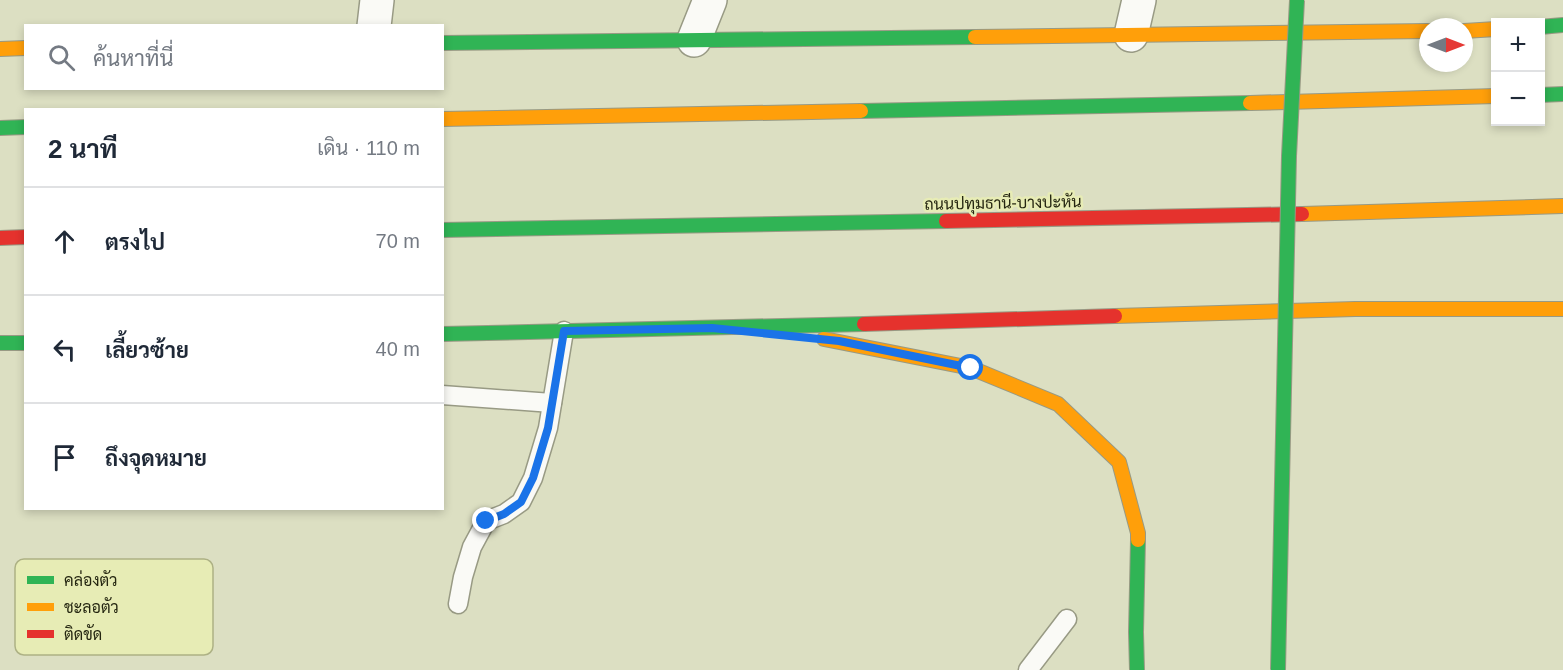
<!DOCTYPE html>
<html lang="th">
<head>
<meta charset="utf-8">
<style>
	body { margin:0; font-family:Arial,Sarabun,sans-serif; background:#f6f6f7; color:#1f2937 }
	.controls { position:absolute; right:18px; top:18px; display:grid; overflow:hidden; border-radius:0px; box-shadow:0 3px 9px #0003 }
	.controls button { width:54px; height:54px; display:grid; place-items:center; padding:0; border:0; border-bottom:2px solid #e0e1e3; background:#fff; color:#1f2937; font:30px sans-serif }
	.compass { position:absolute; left:1419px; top:18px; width:54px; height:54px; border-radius:50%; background:#fff; box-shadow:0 3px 9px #0003; rotate:90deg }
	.stop { position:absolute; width:18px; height:18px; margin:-14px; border:4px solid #1a73e8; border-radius:50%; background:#fff }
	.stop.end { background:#1a73e8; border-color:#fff; box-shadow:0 2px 6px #0008 }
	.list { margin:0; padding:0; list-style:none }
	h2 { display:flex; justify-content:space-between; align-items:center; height:78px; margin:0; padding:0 24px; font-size:26px }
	h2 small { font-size:20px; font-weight:400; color:#747a83 }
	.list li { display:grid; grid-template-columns:39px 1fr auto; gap:18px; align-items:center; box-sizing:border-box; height:108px; padding:0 24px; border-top:2px solid #e0e1e3 }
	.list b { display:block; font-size:22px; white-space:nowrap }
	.list em { font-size:20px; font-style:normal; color:#747a83 }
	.icon { flex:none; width:33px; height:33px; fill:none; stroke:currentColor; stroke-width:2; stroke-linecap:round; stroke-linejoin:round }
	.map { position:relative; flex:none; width:1563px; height:670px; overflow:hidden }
	.search { position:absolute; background:#fff; box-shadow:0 3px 9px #0003; left:24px; top:24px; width:420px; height:66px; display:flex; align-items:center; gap:15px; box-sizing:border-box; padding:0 21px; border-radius:0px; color:#747a83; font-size:22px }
	.panel { position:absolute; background:#fff; box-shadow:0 3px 9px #0003; left:24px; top:108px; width:420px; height:402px; border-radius:0px }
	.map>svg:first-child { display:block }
</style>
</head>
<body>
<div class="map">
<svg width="1563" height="670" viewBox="0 0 1563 670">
	<rect width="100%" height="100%" fill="#dcdfc2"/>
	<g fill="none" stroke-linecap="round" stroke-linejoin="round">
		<defs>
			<g id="lane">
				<polyline points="442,395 552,403"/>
				<polyline points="458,604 463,577 472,547 486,521 504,514 521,502 533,478 548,428 564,331"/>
				<polyline points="1028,670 1067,619"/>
			</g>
			<g id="street">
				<polyline points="374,26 377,0"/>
				<polyline points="1131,35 1139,0"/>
				<polyline points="694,40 710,0"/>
			</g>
			<g id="fast">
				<polyline points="1540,27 1563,25"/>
				<polyline points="442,43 975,37"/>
				<polyline points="1540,95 1563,94"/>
				<polyline points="861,111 1250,103"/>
				<polyline points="0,128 26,127"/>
				<polyline points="442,230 946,221"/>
				<polyline points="442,334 864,324"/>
				<polyline points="0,343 26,343"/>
				<polyline points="1137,670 1136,632 1138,540"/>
			</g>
			<g id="slow">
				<polyline points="1464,31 1496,29"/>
				<polyline points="975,37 1428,31"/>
				<polyline points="0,49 26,48"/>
				<polyline points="1250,103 1496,96"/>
				<polyline points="442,119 861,111"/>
				<polyline points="1302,214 1563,206"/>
				<polyline points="1115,316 1355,309 1563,309"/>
				<polyline points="824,339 971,368 1058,404 1119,462 1138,533 1138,540"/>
			</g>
			<g id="jam">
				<polyline points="946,221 1302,214"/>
				<polyline points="0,238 26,237"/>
				<polyline points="864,324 1115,316"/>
			</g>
		</defs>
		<use href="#lane" stroke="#989a84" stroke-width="21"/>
		<use href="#street" stroke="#989a84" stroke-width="36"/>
		<use href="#fast" stroke="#989a84" stroke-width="16"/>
		<use href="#slow" stroke="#989a84" stroke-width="16"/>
		<use href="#jam" stroke="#989a84" stroke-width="16"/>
		<use href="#lane" stroke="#fafaf6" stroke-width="18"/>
		<use href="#street" stroke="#fafaf6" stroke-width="33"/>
		<use href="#fast" stroke="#30b455" stroke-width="14"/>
		<use href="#slow" stroke="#ff9f0a" stroke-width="14"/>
		<use href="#jam" stroke="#e5322d" stroke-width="14"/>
		<defs>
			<polyline id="fast-bridge" points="1278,670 1289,156 1297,0"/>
		</defs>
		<use href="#fast-bridge" stroke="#989a84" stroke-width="16" stroke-linecap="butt"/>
		<use href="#fast-bridge" stroke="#30b455" stroke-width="14"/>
	</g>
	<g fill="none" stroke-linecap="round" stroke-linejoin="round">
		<polyline stroke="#1a73e8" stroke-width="8" points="486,521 504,514 521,502 533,478 548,428 564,331 712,328 839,341 971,368"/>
	</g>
	<g text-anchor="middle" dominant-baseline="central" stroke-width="5" stroke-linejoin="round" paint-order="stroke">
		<g font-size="16" fill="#252611" stroke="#e7ecb5">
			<text transform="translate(1003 203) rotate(-1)">ถนนปทุมธานี-บางปะหัน</text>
		</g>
	</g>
	<rect x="15" y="559" width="198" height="96" rx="9" fill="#e7ecb5" stroke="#adb184" stroke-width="1.5"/>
	<rect x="27" y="576" width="27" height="8" fill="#30b455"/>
	<rect x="27" y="603" width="27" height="8" fill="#ff9f0a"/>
	<rect x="27" y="630" width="27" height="8" fill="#e5322d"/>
	<g font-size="16" fill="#252611">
		<text x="64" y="586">คล่องตัว</text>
		<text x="64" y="613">ชะลอตัว</text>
		<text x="64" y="640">ติดขัด</text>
	</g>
</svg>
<div class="controls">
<button>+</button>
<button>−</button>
</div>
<svg class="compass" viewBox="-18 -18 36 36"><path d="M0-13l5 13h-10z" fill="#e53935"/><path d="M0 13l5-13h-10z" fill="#747a83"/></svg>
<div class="stop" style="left:971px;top:368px"></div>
<div class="stop end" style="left:486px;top:521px"></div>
<div class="search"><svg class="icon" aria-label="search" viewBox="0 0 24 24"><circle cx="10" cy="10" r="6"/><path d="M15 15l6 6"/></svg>ค้นหาที่นี่</div>
<section class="panel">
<h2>2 นาที<small>เดิน · 110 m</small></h2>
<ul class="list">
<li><svg class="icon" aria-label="ahead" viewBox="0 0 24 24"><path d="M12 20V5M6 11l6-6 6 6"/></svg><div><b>ตรงไป</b></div><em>70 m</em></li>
<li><svg class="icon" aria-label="left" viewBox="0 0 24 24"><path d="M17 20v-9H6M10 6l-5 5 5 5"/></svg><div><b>เลี้ยวซ้าย</b></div><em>40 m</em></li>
<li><svg class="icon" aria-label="arrive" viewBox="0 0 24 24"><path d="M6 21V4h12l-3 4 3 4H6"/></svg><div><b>ถึงจุดหมาย</b></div></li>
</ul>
</section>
</div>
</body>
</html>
